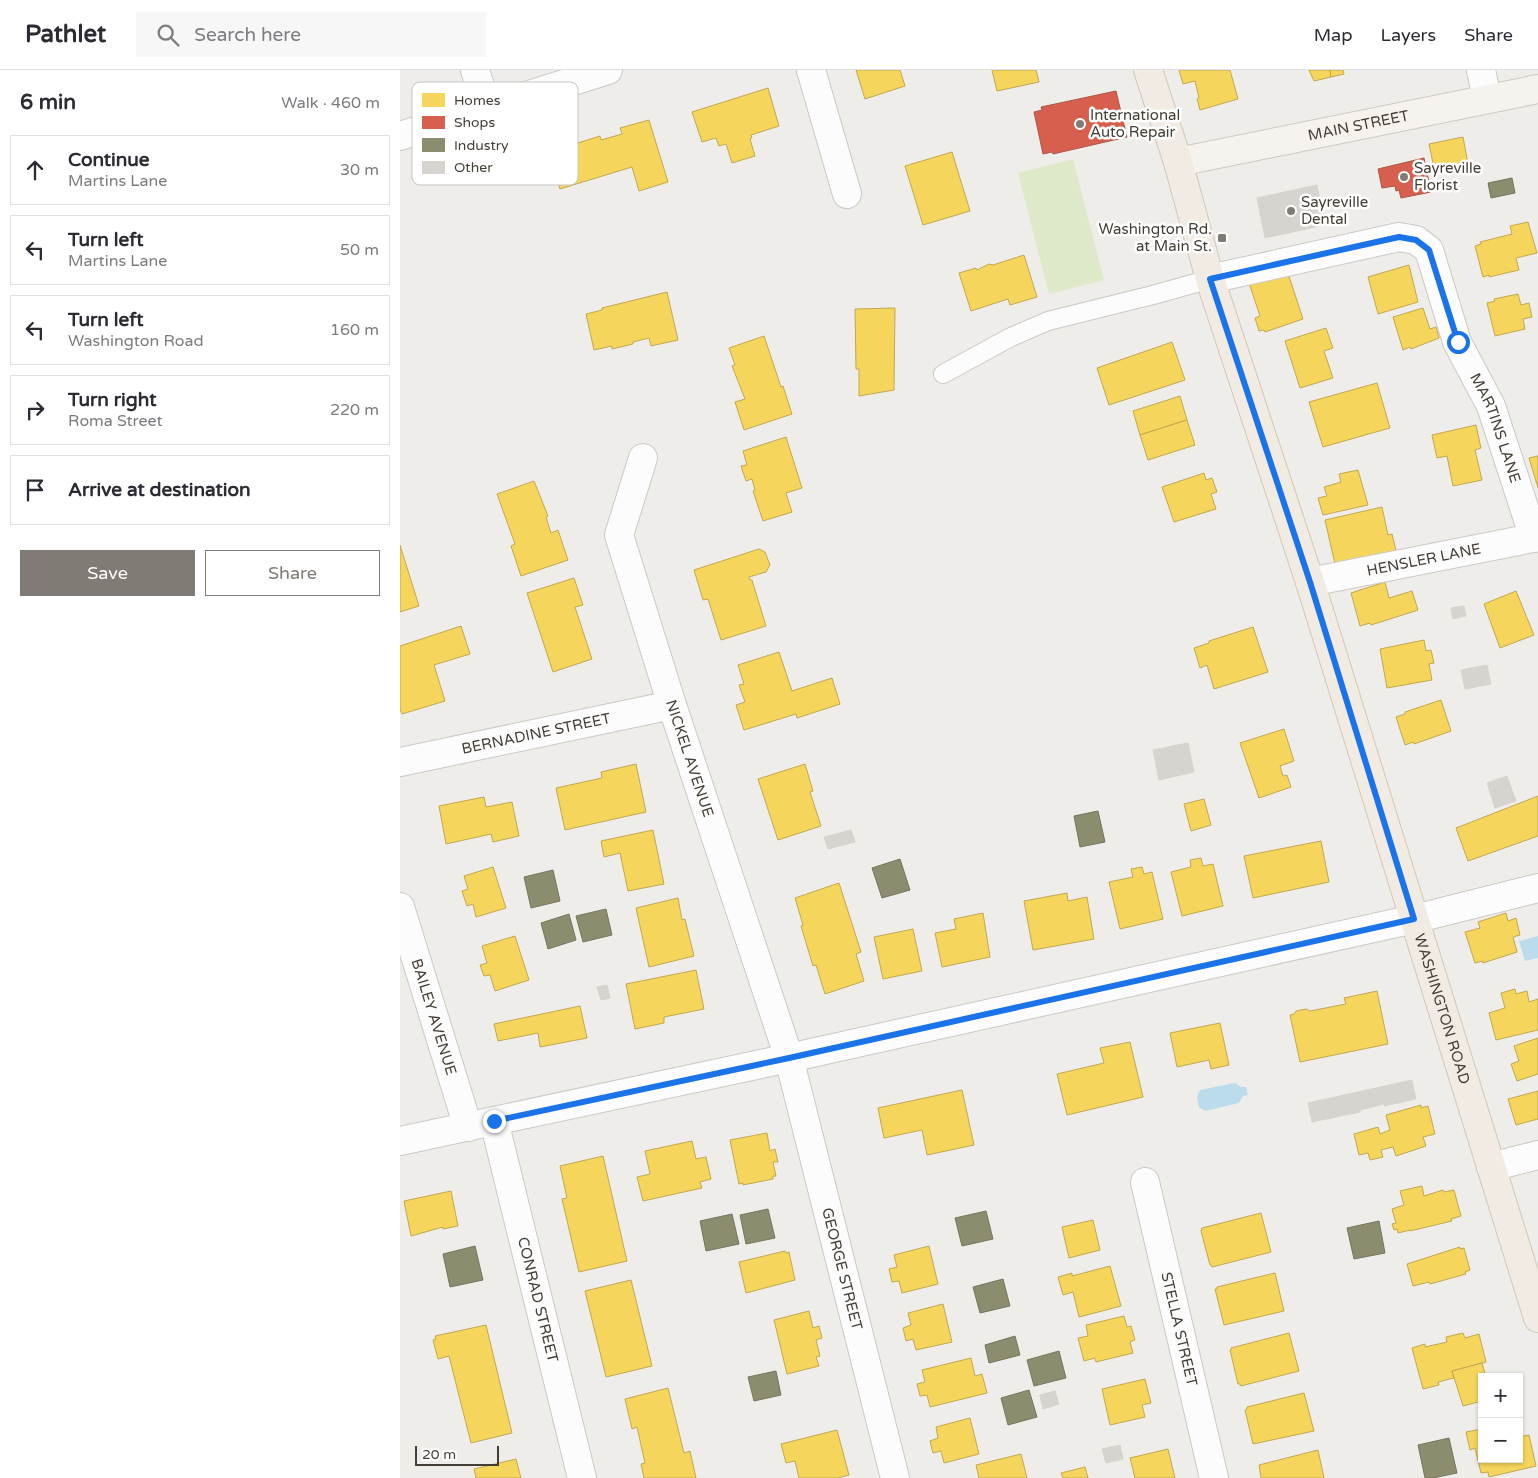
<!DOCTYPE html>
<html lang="en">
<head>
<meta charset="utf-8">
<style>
	body { margin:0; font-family:"Varela Round",sans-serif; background:#f7f7f7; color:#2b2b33 }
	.controls { position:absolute; right:15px; bottom:15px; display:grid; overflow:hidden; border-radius:0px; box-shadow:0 1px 4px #0004 }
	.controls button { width:45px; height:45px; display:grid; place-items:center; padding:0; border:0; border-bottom:1px solid #e1e1e2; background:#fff; color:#2b2b33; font:25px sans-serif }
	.scale { position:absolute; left:15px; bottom:12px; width:84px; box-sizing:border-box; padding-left:5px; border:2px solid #453e35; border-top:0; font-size:14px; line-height:18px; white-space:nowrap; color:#453e35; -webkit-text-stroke:4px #fff; paint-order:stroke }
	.stop { position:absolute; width:15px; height:15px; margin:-11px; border:4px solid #1a73e8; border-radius:50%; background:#fff }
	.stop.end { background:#1a73e8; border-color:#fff; box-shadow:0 1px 5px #0008 }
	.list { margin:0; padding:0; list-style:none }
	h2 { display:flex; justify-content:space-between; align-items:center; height:65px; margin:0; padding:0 20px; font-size:21px }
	h2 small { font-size:16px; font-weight:400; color:#7c7c81 }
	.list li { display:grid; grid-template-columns:32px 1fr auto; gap:15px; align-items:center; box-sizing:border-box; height:70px; margin:0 10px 10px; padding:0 10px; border:1px solid #e1e1e2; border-radius:0px }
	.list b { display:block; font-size:19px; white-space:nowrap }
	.list p { margin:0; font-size:16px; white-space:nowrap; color:#7c7c81 }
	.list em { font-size:16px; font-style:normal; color:#7c7c81 }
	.actions { display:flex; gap:10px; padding:15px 20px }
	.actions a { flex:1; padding:11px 0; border:1px solid #807b74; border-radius:0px; text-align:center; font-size:18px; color:#807b74 }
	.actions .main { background:#807b74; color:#fff }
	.icon { flex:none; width:28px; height:28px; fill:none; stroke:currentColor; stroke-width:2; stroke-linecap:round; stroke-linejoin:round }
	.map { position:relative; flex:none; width:1138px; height:1408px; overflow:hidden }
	header { display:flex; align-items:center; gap:30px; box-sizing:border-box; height:70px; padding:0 25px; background:#fff; border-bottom:1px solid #e1e1e2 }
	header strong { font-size:24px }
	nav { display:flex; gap:28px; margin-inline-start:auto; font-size:18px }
	.search { width:350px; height:45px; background:#f7f7f7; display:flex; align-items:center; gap:12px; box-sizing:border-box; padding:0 18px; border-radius:0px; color:#7c7c81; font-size:19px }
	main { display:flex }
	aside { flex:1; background:#fff }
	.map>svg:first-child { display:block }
</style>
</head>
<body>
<header>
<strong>Pathlet</strong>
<div class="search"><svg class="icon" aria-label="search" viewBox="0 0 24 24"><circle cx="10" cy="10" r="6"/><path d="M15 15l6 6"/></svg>Search here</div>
<nav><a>Map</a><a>Layers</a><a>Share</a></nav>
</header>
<main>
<aside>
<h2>6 min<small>Walk · 460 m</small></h2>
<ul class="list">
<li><svg class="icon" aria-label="ahead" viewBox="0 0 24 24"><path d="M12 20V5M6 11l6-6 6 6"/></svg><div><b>Continue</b><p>Martins Lane</p></div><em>30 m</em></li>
<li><svg class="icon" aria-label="left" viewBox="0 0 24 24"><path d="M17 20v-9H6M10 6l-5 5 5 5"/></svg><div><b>Turn left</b><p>Martins Lane</p></div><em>50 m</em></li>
<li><svg class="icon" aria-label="left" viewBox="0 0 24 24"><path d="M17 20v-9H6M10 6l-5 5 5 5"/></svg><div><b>Turn left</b><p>Washington Road</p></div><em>160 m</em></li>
<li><svg class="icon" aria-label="right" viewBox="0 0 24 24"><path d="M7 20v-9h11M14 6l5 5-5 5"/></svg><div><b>Turn right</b><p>Roma Street</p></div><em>220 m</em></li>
<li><svg class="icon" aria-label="arrive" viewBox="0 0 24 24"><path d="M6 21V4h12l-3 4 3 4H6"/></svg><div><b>Arrive at destination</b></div></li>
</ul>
<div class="actions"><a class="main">Save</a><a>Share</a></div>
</aside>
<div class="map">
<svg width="1138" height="1408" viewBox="0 0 1138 1408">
	<rect width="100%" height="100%" fill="#efede9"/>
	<polygon fill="#dee9c9" points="673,89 704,210 649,224 618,103"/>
	<g fill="#badcec">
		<polygon points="1138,866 1138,888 1125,891 1119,871"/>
		<polygon points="835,1013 841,1017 846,1017 848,1025 843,1026 839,1033 805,1041 799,1037 797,1027 800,1020"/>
	</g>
	<g fill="#f6d55c" stroke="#c1a850">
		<polygon points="456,0 500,0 505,16 465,29"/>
		<polygon points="592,0 636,0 639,12 597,21"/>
		<polygon points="779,0 830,0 838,29 800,40 797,29 799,28 795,11 783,14"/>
		<polygon points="909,0 930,0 931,7 914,11"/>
		<polygon points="930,0 943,0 944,4 931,7"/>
		<polygon points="368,18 379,56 351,65 352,68 350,69 355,86 332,93 326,74 319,76 316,68 302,72 292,42"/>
		<polygon points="249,50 268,112 239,121 232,97 160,119 149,82 200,66 201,70 222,64 220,58"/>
		<polygon points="1063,67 1069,99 1046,104 1044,96 1034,98 1029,74"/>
		<polygon points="552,82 570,141 523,155 505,96"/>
		<polygon points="1128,152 1137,183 1116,188 1119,200 1089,207 1089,205 1083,207 1075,176 1081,174 1080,172 1112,164 1110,156"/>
		<polygon points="624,185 637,227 610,235 608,229 571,241 559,203 576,198 577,200 589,194 593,195"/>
		<polygon points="1009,195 1018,232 978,244 968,207"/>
		<polygon points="886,197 903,249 865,262 864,260 859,261 855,248 860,246 848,210"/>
		<polygon points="267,222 278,270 251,276 249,268 233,272 233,274 212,279 212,276 194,280 186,244 202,240 202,238"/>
		<polygon points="1118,224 1121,235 1129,233 1132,247 1123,249 1125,259 1095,266 1087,233 1095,231 1094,229"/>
		<polygon points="495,238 494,320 459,326 459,299 456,299 455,239"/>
		<polygon points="1023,238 1030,259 1036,257 1039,268 1011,279 1010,277 1003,280 993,247"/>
		<polygon points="926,258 933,278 924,281 933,308 900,318 885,271"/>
		<polygon points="364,266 381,317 383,316 392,344 344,360 335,332 345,329 332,296 335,295 329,278"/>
		<polygon points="772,272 785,310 709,335 697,298"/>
		<polygon points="977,313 990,358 923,377 909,332"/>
		<polygon points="780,326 787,350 740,365 733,341"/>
		<polygon points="787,350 795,375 748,390 740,365"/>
		<polygon points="1076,355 1081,378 1075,380 1082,410 1053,416 1047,386 1037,388 1032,365"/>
		<polygon points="386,367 402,418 386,423 392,442 363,451 353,421 355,420 352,409 346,411 341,396 347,395 343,381"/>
		<polygon points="1138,386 1138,418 1129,388"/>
		<polygon points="958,400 968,435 923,445 918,428 927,426 924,417 941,412 939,404"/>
		<polygon points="804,403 806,410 812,408 817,422 811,424 816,439 774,452 762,417"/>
		<polygon points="134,411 148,446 146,447 151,463 158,460 168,490 121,506 111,476 115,474 97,424"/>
		<polygon points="982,437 988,465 992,464 997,485 978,490 976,485 935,494 925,450"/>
		<polygon points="0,475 19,536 0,542"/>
		<polygon points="359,479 365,482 370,495 366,502 349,507 350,510 352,510 366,556 321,570 308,529 303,530 294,500"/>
		<polygon points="174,508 183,535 175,537 192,589 153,602 127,523"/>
		<polygon points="985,512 989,528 1012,521 1018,540 971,555 970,553 960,556 951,523"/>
		<polygon points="1116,521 1134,565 1100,578 1084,534"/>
		<polygon points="61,556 70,584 34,595 45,631 2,644 0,639 0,576"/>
		<polygon points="853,557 868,602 814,619 807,595 800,598 794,578 809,573 809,571"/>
		<polygon points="1024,570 1026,581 1031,580 1034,593 1029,594 1032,610 987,618 980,579"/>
		<polygon points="379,582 392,621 432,608 440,634 397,648 396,644 344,660 336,635 345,632 339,615 344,614 338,595"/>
		<polygon points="1041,630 1051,661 1014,674 1013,672 1005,675 996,647 1005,644 1005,642"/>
		<polygon points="884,659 894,691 880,696 883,706 887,705 891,717 859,728 840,673"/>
		<polygon points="236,694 246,742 165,760 156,718 202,708 201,702"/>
		<polygon points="405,694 413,721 410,722 421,756 378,770 358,709"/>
		<polygon points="1138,726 1138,766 1068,791 1056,758"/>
		<polygon points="84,727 86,737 112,732 119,766 93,772 91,764 46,774 39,736"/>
		<polygon points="804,729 811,755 791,761 784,734"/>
		<polygon points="253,760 264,814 228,821 220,783 204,787 201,771"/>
		<polygon points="921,771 929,812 853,828 844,786"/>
		<polygon points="801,788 803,796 813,794 823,836 782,846 771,802 791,797 790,790"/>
		<polygon points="93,797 106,838 76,847 73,834 67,836 62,821 68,819 64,806"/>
		<polygon points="742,797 744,804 752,802 763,849 720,859 709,812 733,807 731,799"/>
		<polygon points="439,813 461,882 456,884 464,911 425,924 416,895 413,896 401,856 403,855 395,828"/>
		<polygon points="667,823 668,831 687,827 694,869 633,880 624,831"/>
		<polygon points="278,828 282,850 285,849 294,886 249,897 236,838"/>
		<polygon points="583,843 590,887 542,897 535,863 556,859 554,849"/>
		<polygon points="1106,843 1108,851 1116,848 1120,865 1113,867 1117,882 1083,893 1083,891 1075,893 1065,862 1080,858 1078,852"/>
		<polygon points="513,859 522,901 483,909 474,867"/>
		<polygon points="115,866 129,910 95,921 90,905 84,906 80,895 87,893 82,876"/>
		<polygon points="296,900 304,939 264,947 264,953 235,959 226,914"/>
		<polygon points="1115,919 1116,924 1127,921 1129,932 1138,929 1138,960 1096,970 1089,943 1105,938 1101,923"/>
		<polygon points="977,921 988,974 900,992 890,945 894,944 896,941 906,939 910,941 946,934 944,928"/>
		<polygon points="180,936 187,968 140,977 138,963 98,971 94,954"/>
		<polygon points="820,953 829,995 811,999 809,990 777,997 770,963"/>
		<polygon points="1138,968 1138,1004 1117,1011 1111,994 1119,991 1114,976"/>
		<polygon points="730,972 743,1027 667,1045 657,1004 704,993 700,978"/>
		<polygon points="562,1020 574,1075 527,1085 522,1060 484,1068 478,1038"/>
		<polygon points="1138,1021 1138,1049 1116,1055 1108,1029"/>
		<polygon points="1021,1035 1021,1038 1028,1036 1035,1064 1023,1067 1026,1076 996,1086 993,1077 981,1080 983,1087 970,1090 968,1083 959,1085 954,1064 978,1057 980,1064 990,1060 986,1045"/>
		<polygon points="367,1063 370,1081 375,1079 378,1092 373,1092 376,1106 373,1106 373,1109 343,1115 343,1113 339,1114 330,1070"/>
		<polygon points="292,1071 296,1089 306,1087 311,1109 300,1112 302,1118 243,1131 237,1107 250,1104 245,1081"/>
		<polygon points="203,1086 227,1191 179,1202 162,1129 167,1128 160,1096"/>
		<polygon points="1022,1116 1024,1126 1043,1120 1044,1122 1054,1120 1061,1146 1051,1149 1052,1151 1010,1161 1010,1160 998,1163 997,1159 994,1160 992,1154 996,1153 992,1139 1004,1135 1000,1121"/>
		<polygon points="51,1121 58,1156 43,1159 43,1157 11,1166 4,1131"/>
		<polygon points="861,1143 871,1182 812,1197 811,1195 810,1195 801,1161 802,1158"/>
		<polygon points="693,1150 700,1180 669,1188 662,1157"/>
		<polygon points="529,1176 538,1214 502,1223 499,1211 492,1212 489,1199 497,1197 494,1185"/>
		<polygon points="1060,1177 1060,1179 1064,1178 1070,1200 1065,1202 1066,1204 1030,1214 1029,1212 1013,1216 1007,1194"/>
		<polygon points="385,1181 386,1183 389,1182 395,1210 346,1223 339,1192"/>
		<polygon points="710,1196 721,1236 679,1247 673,1222 663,1225 658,1207 672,1203 672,1206"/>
		<polygon points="875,1203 884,1241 824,1255 815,1219 817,1219 817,1217"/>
		<polygon points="231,1210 252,1296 206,1307 185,1221"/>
		<polygon points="543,1234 552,1272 516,1280 513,1269 506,1271 503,1258 511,1255 508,1243"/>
		<polygon points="409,1241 413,1258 419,1256 422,1268 416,1270 420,1286 416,1287 419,1296 387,1304 374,1250"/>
		<polygon points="724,1246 727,1257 731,1256 735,1270 730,1272 733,1283 696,1292 695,1288 684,1291 678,1268 688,1266 686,1255"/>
		<polygon points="86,1255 112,1363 71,1373 49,1286 38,1289 33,1270 36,1269 35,1266"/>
		<polygon points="889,1263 899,1301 841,1316 840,1314 838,1314 830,1280 831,1280 831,1278"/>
		<polygon points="1063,1263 1065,1268 1079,1264 1086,1292 1052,1301 1054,1308 1038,1312 1039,1315 1023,1319 1012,1278 1025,1274 1025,1277 1047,1272 1046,1267"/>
		<polygon points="571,1288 575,1306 582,1304 587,1323 530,1337 527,1325 520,1326 517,1314 525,1312 522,1300"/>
		<polygon points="1082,1293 1086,1307 1082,1307 1082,1331 1063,1336 1052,1301"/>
		<polygon points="745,1309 751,1333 742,1335 745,1347 710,1355 702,1319"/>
		<polygon points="268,1318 284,1383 290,1381 296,1408 244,1408 241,1394 245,1393 237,1357 232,1359 225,1329"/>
		<polygon points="904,1323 914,1361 853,1374 845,1340 847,1339 847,1337"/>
		<polygon points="570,1348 579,1384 544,1393 541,1381 533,1383 530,1371 538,1368 536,1357"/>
		<polygon points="1082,1359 1082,1389 1119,1389 1119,1365 1119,1367 1129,1365 1136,1396 1089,1407 1088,1402 1081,1403 1075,1378 1070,1380 1066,1362"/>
		<polygon points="437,1360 449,1405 438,1408 399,1408 395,1391 386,1393 381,1374"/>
		<polygon points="768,1379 775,1408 735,1408 730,1388"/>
		<polygon points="918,1380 924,1408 861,1408 859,1395"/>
		<polygon points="621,1384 627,1408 579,1408 576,1395"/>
		<polygon points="116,1389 121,1408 76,1408 74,1399"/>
		<polygon points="685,1397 688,1408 663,1408 661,1403"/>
	</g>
	<g fill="#d6604d" stroke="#aa5646">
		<polygon points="716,21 727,67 653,84 652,82 643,84 634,42 642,40 641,37"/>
		<polygon points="1024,88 1031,122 1001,128 999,120 996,121 995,116 982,118 978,99"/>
	</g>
	<g fill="#8c8c6e" stroke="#77755d">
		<polygon points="1112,108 1115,123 1091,128 1088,113"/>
		<polygon points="698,741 705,772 680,777 674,746"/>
		<polygon points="500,789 510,820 482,828 472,798"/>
		<polygon points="153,800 160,831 131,838 124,807"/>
		<polygon points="206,839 212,865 183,872 176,846"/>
		<polygon points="169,844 176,870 148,879 141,853"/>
		<polygon points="368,1139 375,1168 346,1174 340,1145"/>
		<polygon points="586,1141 593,1169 562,1176 555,1148"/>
		<polygon points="332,1144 339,1174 306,1181 300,1151"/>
		<polygon points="979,1151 985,1183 954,1189 947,1158"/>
		<polygon points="75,1176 83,1210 50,1217 43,1184"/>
		<polygon points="603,1209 610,1236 580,1243 573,1217"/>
		<polygon points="615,1266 620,1285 589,1293 585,1275"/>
		<polygon points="659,1281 666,1308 634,1316 627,1290"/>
		<polygon points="376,1301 381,1325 354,1331 348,1307"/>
		<polygon points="629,1320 637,1347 608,1355 601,1328"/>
		<polygon points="1049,1368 1057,1403 1033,1408 1025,1408 1018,1375"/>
	</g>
	<g fill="#d7d4d0" stroke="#d7d4cf">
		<polygon points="917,115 925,155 865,168 857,128"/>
		<polygon points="1064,536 1066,546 1053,549 1051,538"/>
		<polygon points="1087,595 1091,614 1065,619 1061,600"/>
		<polygon points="788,673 794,702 759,710 753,680"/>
		<polygon points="1107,706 1116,731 1095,738 1087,713"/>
		<polygon points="451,760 455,772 428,779 424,767"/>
		<polygon points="207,915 210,928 201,930 197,917"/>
		<polygon points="1012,1010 1016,1029 984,1036 984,1034 960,1040 960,1042 912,1052 908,1033"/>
		<polygon points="655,1321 659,1334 643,1339 640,1325"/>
		<polygon points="720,1375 723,1389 706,1393 702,1379"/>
	</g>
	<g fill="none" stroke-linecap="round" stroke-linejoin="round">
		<defs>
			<polyline id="lane" points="543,304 611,267 648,251 753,225 810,209"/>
			<g id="street">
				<polyline points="75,0 87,38"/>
				<polyline points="411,0 447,124"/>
				<polyline points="1081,0 1087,29"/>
				<polyline points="0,66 208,0"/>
				<path id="s1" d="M810,209L999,167L1016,170L1029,180L1057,272L1091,336L1134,468"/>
				<path id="s2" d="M243,388L219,465L272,635L389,988L495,1408"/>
				<path id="s3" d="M910,512L1138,467"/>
				<path id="s4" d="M0,692L272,635"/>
				<path id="s5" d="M0,837L68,1057"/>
				<path id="s6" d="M94,1051L182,1408"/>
				<polyline points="0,1071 389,988 1014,849 1138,818"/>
				<polyline points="1091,1097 1138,1085"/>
				<path id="s7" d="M745,1112L814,1408"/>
			</g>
			<g id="secondary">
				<path id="s8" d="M778,92L1138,19"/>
			</g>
			<g id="primary">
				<path id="s9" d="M748,0L778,92L810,209L910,512L1138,1248"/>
			</g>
		</defs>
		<use href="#lane" stroke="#ccc9c5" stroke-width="20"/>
		<use href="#street" stroke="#ccc9c5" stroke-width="30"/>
		<use href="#secondary" stroke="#cec9c0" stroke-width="30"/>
		<use href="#primary" stroke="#d1c8b6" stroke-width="30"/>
		<use href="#lane" stroke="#fdfcfc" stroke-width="18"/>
		<use href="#street" stroke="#fdfcfc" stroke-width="28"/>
		<use href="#secondary" stroke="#f6f3ee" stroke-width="28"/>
		<use href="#primary" stroke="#f1ebe3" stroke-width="28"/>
	</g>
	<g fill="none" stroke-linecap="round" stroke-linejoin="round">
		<polyline stroke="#1a73e8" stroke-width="6" points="94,1051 389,988 1014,849 910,512 810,209 999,167 1016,170 1029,180 1058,272"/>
	</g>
	<g fill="#807b74" stroke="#fff" stroke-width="2">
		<circle cx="680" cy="54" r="5"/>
		<circle cx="1004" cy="107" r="5"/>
		<circle cx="891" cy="141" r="5"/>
		<rect x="817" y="163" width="10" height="10" rx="2.5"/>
	</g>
	<g text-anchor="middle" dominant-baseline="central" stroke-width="5" stroke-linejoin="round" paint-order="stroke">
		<g font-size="15" fill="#453e35" stroke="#fff" text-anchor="start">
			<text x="690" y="45">International<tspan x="690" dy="17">Auto Repair</tspan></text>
			<text x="1014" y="98">Sayreville<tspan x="1014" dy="17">Florist</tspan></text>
			<text x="901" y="132">Sayreville<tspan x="901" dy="17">Dental</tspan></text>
			<text x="812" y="159" text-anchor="end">Washington Rd.<tspan x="812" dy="17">at Main St.</tspan></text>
		</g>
		<g font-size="15" fill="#453e35" stroke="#fff">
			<text stroke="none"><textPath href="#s8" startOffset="184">MAIN STREET</textPath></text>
			<text stroke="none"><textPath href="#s1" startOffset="418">MARTINS LANE</textPath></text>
			<text stroke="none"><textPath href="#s3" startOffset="116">HENSLER LANE</textPath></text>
			<text stroke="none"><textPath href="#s4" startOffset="139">BERNADINE STREET</textPath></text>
			<text stroke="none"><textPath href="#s2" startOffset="315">NICKEL AVENUE</textPath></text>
			<text stroke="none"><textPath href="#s9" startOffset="984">WASHINGTON ROAD</textPath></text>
			<text stroke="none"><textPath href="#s5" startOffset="115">BAILEY AVENUE</textPath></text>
			<text stroke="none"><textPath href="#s2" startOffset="848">GEORGE STREET</textPath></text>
			<text stroke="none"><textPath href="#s6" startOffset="184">CONRAD STREET</textPath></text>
			<text stroke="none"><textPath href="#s7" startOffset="151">STELLA STREET</textPath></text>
		</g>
	</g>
	<rect x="12" y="12" width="166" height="103" rx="8" fill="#fff" stroke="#c7c5c2" stroke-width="1"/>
	<rect x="22" y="23" width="23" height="14" fill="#f6d55c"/>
	<rect x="22" y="46" width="23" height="13" fill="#d6604d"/>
	<rect x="22" y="68" width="23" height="14" fill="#8c8c6e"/>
	<rect x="22" y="91" width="23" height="13" fill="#d7d4d0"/>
	<g font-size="14" fill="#453e35">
		<text x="54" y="35">Homes</text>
		<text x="54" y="57">Shops</text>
		<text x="54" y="80">Industry</text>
		<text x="54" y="102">Other</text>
	</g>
</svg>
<div class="controls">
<button>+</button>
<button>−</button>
</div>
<div class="scale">20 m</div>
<div class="stop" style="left:1058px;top:272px"></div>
<div class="stop end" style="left:94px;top:1051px"></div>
</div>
</main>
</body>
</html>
